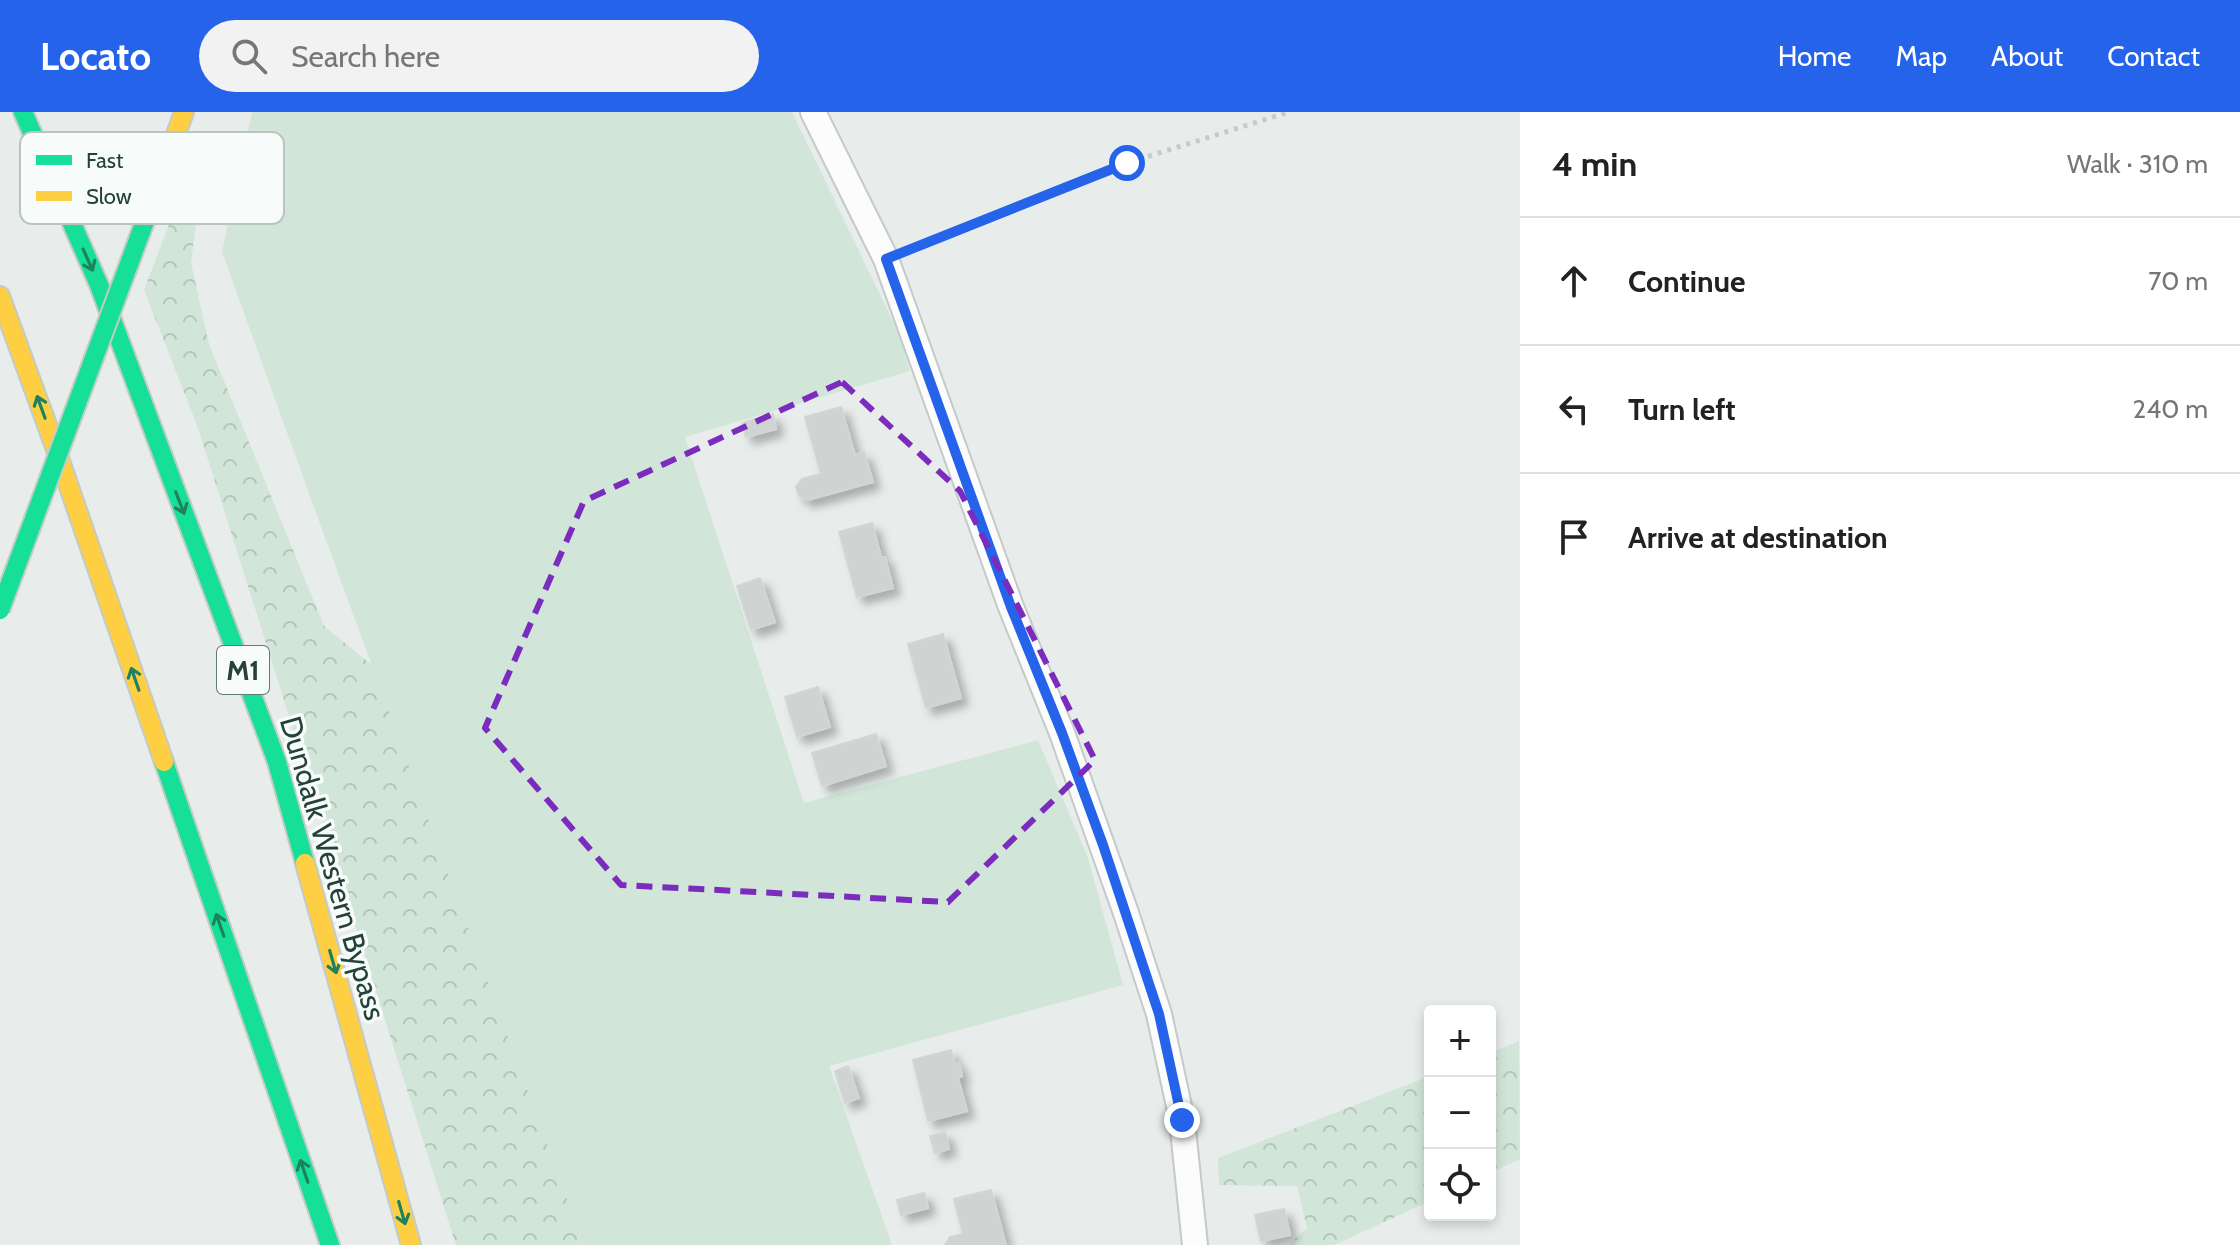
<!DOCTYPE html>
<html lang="en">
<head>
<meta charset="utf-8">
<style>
	body { margin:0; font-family:Cabin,sans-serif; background:#f2f2f2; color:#222 }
	.controls { position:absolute; right:24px; bottom:24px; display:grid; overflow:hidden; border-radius:8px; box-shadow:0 4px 12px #0003 }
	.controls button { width:72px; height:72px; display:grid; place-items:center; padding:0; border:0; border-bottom:2px solid #e0e0e0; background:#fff; color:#222; font:40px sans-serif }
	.stop { position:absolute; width:24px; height:24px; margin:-18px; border:6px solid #2563eb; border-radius:50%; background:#fff }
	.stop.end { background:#2563eb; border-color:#fff; box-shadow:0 2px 8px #0008 }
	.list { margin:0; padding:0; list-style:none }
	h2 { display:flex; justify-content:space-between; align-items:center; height:104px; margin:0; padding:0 32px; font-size:34px }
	h2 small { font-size:26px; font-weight:400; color:#767676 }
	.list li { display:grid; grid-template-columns:52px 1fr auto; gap:24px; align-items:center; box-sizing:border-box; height:128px; padding:0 32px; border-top:2px solid #e0e0e0 }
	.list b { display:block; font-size:30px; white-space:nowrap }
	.list em { font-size:26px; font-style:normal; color:#767676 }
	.icon { flex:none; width:44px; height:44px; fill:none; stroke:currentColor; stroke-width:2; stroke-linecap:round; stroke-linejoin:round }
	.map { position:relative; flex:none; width:1520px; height:1133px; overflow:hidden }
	header { display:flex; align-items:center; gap:48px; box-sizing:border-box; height:112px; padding:0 40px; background:#2563eb; color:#fff }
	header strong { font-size:38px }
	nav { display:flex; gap:44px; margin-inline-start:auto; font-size:28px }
	.search { width:560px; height:72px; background:#f2f2f2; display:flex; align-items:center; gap:20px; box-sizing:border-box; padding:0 28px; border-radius:44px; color:#767676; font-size:30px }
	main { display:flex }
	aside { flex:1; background:#fff }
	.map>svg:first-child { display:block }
</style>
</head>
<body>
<header>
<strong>Locato</strong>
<div class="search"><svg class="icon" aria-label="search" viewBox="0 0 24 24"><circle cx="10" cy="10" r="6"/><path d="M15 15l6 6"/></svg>Search here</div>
<nav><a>Home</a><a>Map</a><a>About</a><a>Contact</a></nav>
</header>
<main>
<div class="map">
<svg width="1520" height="1133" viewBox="0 0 1520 1133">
	<defs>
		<pattern id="forest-crowns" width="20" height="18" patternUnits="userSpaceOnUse" patternTransform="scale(2)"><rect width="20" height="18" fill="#d1e6d8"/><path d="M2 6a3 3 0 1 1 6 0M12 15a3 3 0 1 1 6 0" fill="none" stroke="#b3c6ba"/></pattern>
		<filter id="shadow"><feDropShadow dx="7" dy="7" stdDeviation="4" flood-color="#0004"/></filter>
	</defs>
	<rect width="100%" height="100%" fill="#e8edeb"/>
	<polygon fill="#d1e6d8" points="252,0 792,0 900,224 910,259 685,325 804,691 1038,628 1088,746 1123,873 829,954 892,1133 584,1133 312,390 222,140"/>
	<g fill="url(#forest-crowns)">
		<polygon points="175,97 196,112 191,151 209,232 324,514 372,553 584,1133 456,1133 198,316 144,178"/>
		<polygon points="1519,929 1520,1047 1490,1061 1490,941"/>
		<polygon points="1430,964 1430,1089 1334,1133 1288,1133 1307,1116 1297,1074 1219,1073 1218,1046"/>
	</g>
	<g fill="#cfd4d2" stroke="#d1d6d4" stroke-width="2" filter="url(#shadow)">
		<polygon points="841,295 855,343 864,340 873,370 808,388 799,384 796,375 802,367 821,362 805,305"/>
		<polygon points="773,302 776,317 746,325 742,311"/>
		<polygon points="872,411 881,445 885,445 893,476 857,485 839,420"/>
		<polygon points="760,466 775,510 751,518 737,474"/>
		<polygon points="943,522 961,586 926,596 908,532"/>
		<polygon points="818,575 830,615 797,625 785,585"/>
		<polygon points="876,622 886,654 822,674 812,641"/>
		<polygon points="951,938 955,952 959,951 962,964 958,966 967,999 928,1009 913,948"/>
		<polygon points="848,954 859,986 845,991 835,959"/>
		<polygon points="945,1020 949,1037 935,1041 930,1024"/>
		<polygon points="991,1078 1006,1133 945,1133 950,1125 963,1122 954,1087"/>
		<polygon points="924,1081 928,1096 901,1103 897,1088"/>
		<polygon points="1284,1097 1290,1123 1261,1129 1255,1103"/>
	</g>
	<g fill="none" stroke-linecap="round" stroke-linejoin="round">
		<defs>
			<polyline id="street" points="813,0 886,147 1011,495 1062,621 1126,801 1159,902 1182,1008 1195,1133"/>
			<g id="fast">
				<polyline points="23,0 99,173 277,650 305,751"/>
				<polyline points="164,650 330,1133"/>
			</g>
			<g id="slow">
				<polyline points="148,101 184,0"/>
				<polyline points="0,184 58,343 164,650"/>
				<polyline points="305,751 411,1133"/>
			</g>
		</defs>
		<use href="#street" stroke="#c5cac8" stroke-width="28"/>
		<use href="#fast" stroke="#c3cbc8" stroke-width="22"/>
		<use href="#slow" stroke="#c3cbc8" stroke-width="22"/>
		<polyline stroke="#c3ccca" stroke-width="5" stroke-dasharray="4 6" stroke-linecap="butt" points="906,139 1127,51 1289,0"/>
		<use href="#street" stroke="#fcfcfc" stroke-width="24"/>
		<use href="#fast" stroke="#16e098" stroke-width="18"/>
		<use href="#slow" stroke="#ffcf43" stroke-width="18"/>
		<defs>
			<polyline id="fast-bridge" points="0,498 148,101"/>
		</defs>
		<use href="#fast-bridge" stroke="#c3cbc8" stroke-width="22" stroke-linecap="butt"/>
		<use href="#fast-bridge" stroke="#16e098" stroke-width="18"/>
	</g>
	<defs><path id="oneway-shaft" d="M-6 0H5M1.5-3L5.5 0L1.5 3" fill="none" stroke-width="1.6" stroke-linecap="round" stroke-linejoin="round" transform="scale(2)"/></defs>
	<g stroke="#1e8160">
		<use href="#oneway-shaft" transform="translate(88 148) rotate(66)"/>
		<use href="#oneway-shaft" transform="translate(41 295) rotate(-110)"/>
		<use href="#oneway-shaft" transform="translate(180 391) rotate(69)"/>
		<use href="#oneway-shaft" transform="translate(135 567) rotate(-109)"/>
		<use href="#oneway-shaft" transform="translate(220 813) rotate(-109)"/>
		<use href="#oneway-shaft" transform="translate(333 850) rotate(74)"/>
		<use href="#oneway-shaft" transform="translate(304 1059) rotate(-109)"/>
		<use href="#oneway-shaft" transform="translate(402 1101) rotate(74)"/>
	</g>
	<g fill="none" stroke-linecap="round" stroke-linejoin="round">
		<polyline stroke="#2563eb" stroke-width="10" points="1127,51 886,147 1011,495 1062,621 1103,733 1159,902 1182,1008"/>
	</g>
	<path fill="none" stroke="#7b2cbf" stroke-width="6" stroke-dasharray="16 10" stroke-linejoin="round" d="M842,270L960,379L1095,648L948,790L621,773L485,616L584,389Z"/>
	<g text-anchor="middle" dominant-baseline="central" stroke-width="7" stroke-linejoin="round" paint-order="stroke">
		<rect fill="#f7fbf9" stroke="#637a73" stroke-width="2" x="217" y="534" width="52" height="48" rx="6"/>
		<g font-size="28" font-weight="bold" fill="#24423a">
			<text x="243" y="558">M1</text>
		</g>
		<g font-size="30" fill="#24423a" stroke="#f7fbf9">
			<text transform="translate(333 756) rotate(74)">Dundalk Western Bypass</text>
		</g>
	</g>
	<rect x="20" y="20" width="264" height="92" rx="12" fill="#f7fbf9" stroke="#b8c4c0" stroke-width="2"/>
	<rect x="36" y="43" width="36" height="10" fill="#16e098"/>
	<rect x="36" y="79" width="36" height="10" fill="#ffcf43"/>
	<g font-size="22" fill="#24423a">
		<text x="86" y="56">Fast</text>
		<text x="86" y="92">Slow</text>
	</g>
</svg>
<div class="controls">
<button>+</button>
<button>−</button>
<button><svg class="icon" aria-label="locate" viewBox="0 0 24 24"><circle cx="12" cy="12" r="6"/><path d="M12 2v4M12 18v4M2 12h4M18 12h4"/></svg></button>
</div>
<div class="stop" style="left:1127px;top:51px"></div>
<div class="stop end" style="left:1182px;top:1008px"></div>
</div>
<aside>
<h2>4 min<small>Walk · 310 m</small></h2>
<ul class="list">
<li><svg class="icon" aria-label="ahead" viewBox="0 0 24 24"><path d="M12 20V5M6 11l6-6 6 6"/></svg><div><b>Continue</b></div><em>70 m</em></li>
<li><svg class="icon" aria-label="left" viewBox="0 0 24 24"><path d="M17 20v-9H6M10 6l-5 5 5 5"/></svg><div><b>Turn left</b></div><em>240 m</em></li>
<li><svg class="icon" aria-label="arrive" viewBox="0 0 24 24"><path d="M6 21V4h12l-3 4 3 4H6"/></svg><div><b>Arrive at destination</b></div></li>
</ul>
</aside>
</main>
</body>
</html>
